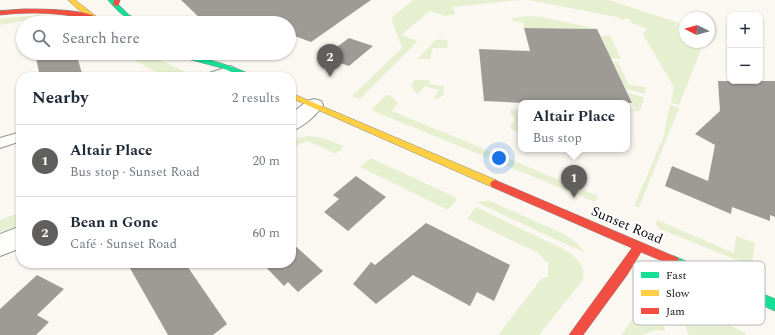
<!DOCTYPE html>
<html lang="en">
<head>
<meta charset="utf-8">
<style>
	body { margin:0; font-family:Spectral,serif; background:#f2f2f3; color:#1f2937 }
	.controls { position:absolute; right:12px; top:12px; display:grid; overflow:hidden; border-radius:8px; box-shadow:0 1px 3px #0004 }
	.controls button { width:36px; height:36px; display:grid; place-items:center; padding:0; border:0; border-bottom:1px solid #e0e1e3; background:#fff; color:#1f2937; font:20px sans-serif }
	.compass { position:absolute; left:679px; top:12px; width:36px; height:36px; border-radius:50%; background:#fff; box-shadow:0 1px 3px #0004; rotate:276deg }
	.you { position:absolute; left:499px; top:158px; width:14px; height:14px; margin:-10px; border:3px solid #fff; border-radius:50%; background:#1a73e8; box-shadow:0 0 0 6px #1a73e833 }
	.badge { display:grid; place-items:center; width:26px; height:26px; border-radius:50%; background:#605f5d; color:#fff; font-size:13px; font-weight:700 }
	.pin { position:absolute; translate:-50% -33px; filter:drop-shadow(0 1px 2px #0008) }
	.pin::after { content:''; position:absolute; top:21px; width:14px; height:12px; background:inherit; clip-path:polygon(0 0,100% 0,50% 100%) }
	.popup { position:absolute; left:518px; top:100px; width:112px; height:52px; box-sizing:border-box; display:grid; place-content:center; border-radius:8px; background:#fff; filter:drop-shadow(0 1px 3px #0005); font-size:13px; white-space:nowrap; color:#747a83 }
	.popup b { font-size:15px; color:#1f2937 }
	.popup::after { content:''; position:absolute; left:50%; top:100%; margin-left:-8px; border:8px solid transparent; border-top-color:#fff }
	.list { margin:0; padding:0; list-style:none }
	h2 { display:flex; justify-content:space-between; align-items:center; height:52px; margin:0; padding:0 16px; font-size:17px }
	h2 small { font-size:13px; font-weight:400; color:#747a83 }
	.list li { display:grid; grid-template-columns:26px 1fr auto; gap:12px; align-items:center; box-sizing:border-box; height:72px; padding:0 16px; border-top:1px solid #e0e1e3 }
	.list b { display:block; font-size:15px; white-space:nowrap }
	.list p { margin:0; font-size:13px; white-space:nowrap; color:#747a83 }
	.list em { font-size:13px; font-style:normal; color:#747a83 }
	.icon { flex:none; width:22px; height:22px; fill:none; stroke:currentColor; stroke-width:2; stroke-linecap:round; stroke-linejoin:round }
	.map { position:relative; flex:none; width:775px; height:335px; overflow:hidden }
	.search { position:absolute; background:#fff; box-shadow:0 1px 3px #0004; left:16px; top:16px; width:280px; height:44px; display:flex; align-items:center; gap:10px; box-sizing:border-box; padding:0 14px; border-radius:22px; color:#747a83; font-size:15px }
	.panel { position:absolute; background:#fff; box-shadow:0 1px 3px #0004; left:16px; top:72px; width:280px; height:196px; border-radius:16px }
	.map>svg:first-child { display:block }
</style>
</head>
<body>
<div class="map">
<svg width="775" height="335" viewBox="0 0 775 335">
	<rect width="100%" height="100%" fill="#fbf8f1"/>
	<g fill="#e6f0d1">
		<polygon points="413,0 520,0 452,7 456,14 445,16 430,11 401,35 418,41 360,99 352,96 402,48 391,18"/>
		<polygon points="529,0 609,0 685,25 685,42 704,42 679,105 671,103 674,87 644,36 643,33 647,29 629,22 631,20 626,18 623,20 616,17"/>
		<polygon points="36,15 59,17 73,23 60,23 50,18 42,18 0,25 0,19"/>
		<polygon points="526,16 541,17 598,29 524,28 523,22 511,21 514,18"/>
		<polygon points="601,36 610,36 621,59 608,58 603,48 607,48"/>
		<polygon points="441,39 448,41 447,48 433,48 430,59 417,59 436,40"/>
		<path d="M121,53H145L192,75C172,85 139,62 121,53Z"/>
		<polygon points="613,62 618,62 629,85 646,87 645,94 626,89"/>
		<polygon points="415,80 430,80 429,84 444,86 443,96 437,99 433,99 439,90 425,86 418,94 414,91 411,85"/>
		<polygon points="628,93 644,97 640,111 627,111 627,109 636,110"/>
		<polygon points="386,95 391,96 398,103 392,111 598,196 595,202 371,110"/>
		<polygon points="670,105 679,108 639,207 634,206 663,138"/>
		<polygon points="510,109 519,110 521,133 509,128 515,119 510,114"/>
		<polygon points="308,136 323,138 344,146 336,154 307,141 291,148 291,140"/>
		<polygon points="371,158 457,198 455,202 448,210 360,167"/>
		<polygon points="490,201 566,235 577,243 585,252 570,246 476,202"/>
		<path d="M476,207L563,249C575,256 588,266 582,281L539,335H498L542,278L548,277V262H546L538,253L467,219Z"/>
		<polygon points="21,212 21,224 0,232 0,220"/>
		<polygon points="657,220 734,253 736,236 755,243 752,266 660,229 656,224"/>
		<polygon points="689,291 741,314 745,326 688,300"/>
		<polygon points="657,293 665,331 656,330 642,335 621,335 647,299"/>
		<polygon points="678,302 744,332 746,335 689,335 677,308 676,304"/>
	</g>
	<g fill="#9e9b97">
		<polygon points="181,0 371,0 311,42 289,34 289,23 205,23"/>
		<polygon points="524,28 597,29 632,103 524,103 484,101 479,49 530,51"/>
		<polygon points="349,38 373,46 349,66 323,57"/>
		<polygon points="35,53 76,53 83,77 40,77"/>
		<polygon points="718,81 775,81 775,217 770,215 770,221 732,207 731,214 665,186 672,166 708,181 715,145 695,134 720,111"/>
		<polygon points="356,176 386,197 348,231 324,212 339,199 333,195"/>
		<polygon points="426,223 510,265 494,301 477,292 470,306 413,275 376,304 353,284 371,262 375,265"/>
		<polygon points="291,242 323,271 298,292 288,282 284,286 262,263 291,263"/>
		<polygon points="127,263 185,263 227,324 213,335 168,335"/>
		<polygon points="37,275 64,289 37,315 49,322 36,335 0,335 0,309"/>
	</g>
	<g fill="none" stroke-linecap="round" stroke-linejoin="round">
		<defs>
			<g id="lane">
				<polygon points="231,66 236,69 235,71 218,77 201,77 203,75"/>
				<polygon points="21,132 21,141 0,148 0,138"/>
			</g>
			<g id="street">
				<path d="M314,99L321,101L323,105C317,115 303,127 291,131V114L307,101Z"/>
				<polygon points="21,226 21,248 0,256 0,234"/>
			</g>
			<g id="fast">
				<path d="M108,0H114L129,15L145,23C129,23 118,12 108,0Z"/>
				<path d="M175,53C189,53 243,68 254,77H244L222,68L184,58Z"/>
				<polygon points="674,256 775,299 775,311 670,264 669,261 670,258"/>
			</g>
			<g id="slow">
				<path d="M68,0H75L97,17L110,23C94,23 79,11 68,0Z"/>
				<polygon points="291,93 498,181 500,184 498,187 492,187 291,98"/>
			</g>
			<g id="jam">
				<polygon points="114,0 120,0 118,6 113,5"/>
				<path d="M24,9C41,9 85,9 98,18L95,20C63,13 32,11 0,15V11Z"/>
				<polygon points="495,180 678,258 679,261 678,264 674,266 641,252 627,275 583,335 569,335 632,248 492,187 490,184 492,181"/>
			</g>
		</defs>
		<use href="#lane" stroke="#949390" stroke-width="2"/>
		<use href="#street" stroke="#949390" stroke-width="2"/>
		<use href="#fast" stroke="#8b8986" stroke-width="1"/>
		<use href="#slow" stroke="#8b8986" stroke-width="1"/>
		<use href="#jam" stroke="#8b8986" stroke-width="1"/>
		<use href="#lane" fill="#fefefd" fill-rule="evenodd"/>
		<use href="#street" fill="#fefefd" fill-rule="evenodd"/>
		<use href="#fast" fill="#16e098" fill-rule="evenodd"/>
		<use href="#slow" fill="#ffcf43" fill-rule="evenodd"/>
		<use href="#jam" fill="#f24e42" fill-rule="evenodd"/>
	</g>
	<g text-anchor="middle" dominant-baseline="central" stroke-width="4" stroke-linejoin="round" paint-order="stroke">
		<g font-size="14" fill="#0d0d0d" stroke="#fff">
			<text transform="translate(627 225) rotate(23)">Sunset Road</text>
		</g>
	</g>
	<rect x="633" y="261" width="132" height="64" rx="6" fill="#fff" stroke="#b6b6b6" stroke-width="1"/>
	<rect x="641" y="272" width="18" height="6" fill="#16e098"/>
	<rect x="641" y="290" width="18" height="6" fill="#ffcf43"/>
	<rect x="641" y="308" width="18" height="6" fill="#f24e42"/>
	<g font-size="11" fill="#0d0d0d">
		<text x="666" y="279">Fast</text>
		<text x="666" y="297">Slow</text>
		<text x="666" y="315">Jam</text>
	</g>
</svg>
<div class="controls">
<button>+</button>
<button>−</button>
</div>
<svg class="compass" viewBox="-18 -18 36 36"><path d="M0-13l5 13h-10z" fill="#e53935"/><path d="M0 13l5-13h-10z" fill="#747a83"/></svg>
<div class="you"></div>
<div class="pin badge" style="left:574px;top:198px">1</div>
<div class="popup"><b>Altair Place</b>Bus stop</div>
<div class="pin badge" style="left:330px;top:77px">2</div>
<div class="search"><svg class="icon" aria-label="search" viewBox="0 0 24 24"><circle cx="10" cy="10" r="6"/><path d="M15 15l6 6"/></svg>Search here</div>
<section class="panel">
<h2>Nearby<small>2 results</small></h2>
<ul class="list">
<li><span class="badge">1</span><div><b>Altair Place</b><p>Bus stop · Sunset Road</p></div><em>20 m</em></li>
<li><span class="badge">2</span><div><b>Bean n Gone</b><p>Café · Sunset Road</p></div><em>60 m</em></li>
</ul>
</section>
</div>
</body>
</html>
